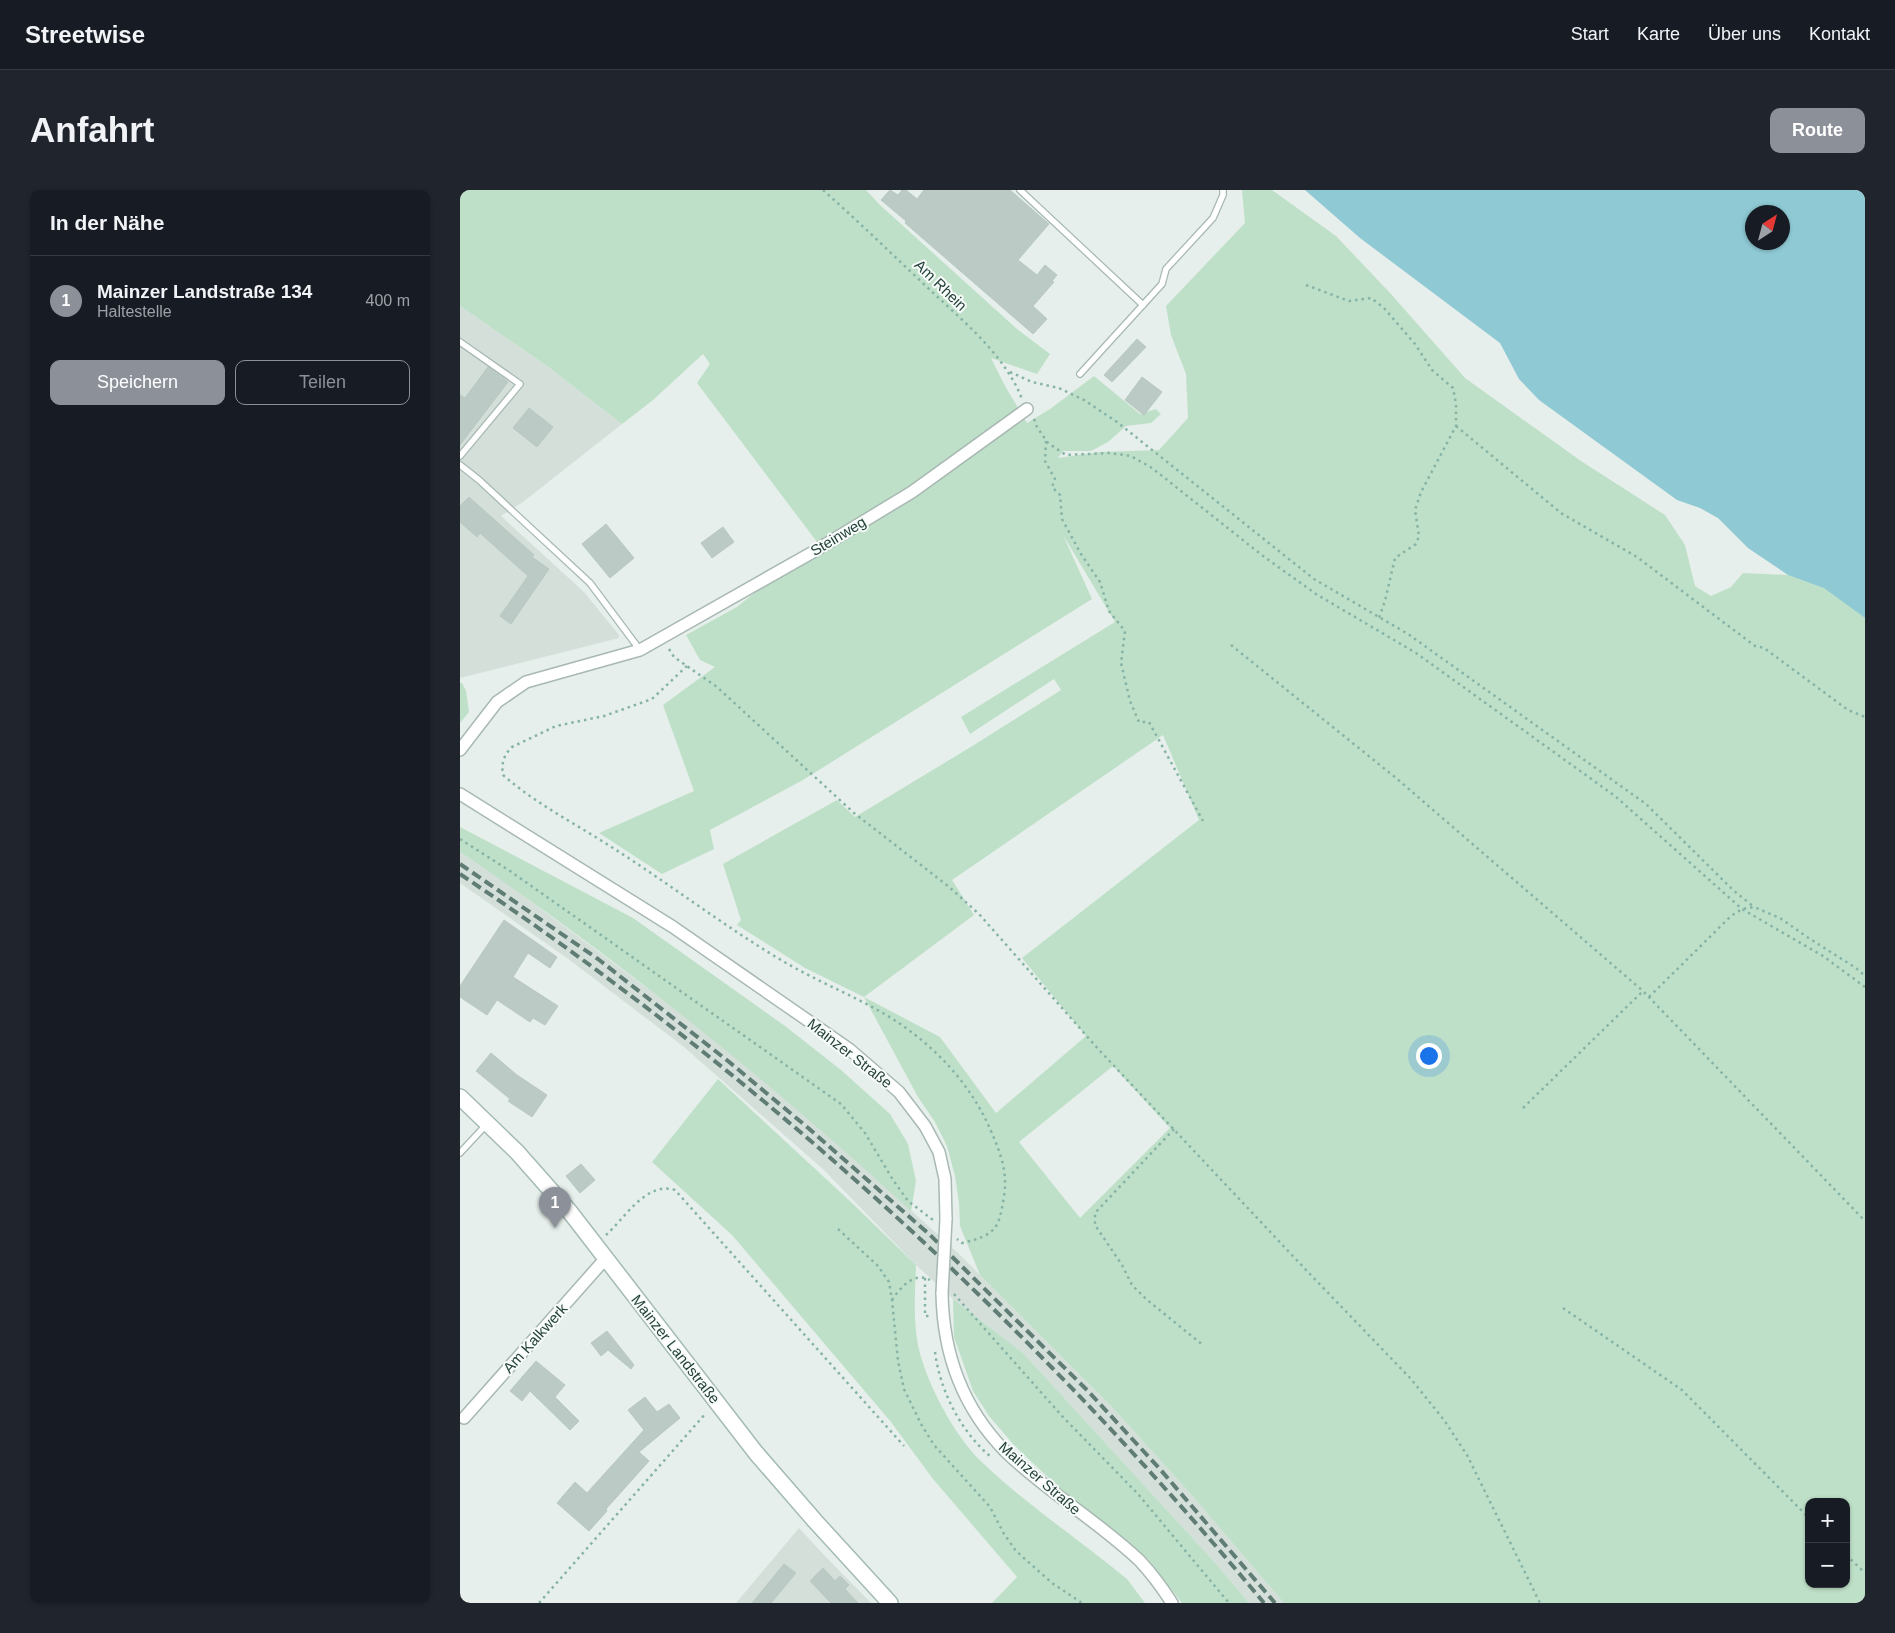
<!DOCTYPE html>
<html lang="de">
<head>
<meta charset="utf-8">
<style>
	body { margin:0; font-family:Helvetica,sans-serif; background:#20242c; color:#f1f3f6 }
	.controls { position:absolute; right:15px; bottom:15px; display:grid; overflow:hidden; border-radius:10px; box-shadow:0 1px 4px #0004 }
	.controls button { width:45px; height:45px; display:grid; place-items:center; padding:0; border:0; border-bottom:1px solid #363941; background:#171b24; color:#f1f3f6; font:25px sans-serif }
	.compass { position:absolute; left:1285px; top:15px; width:45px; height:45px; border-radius:50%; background:#171b24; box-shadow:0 1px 4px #0004; rotate:36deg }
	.you { position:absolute; left:968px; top:865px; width:18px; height:18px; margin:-12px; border:4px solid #fff; border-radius:50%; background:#1a73e8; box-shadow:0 0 0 8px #1a73e833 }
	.badge { display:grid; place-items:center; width:32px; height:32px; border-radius:50%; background:#8c9099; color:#fff; font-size:16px; font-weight:700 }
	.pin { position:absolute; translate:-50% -41px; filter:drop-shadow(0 1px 2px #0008) }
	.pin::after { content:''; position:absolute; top:26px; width:18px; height:15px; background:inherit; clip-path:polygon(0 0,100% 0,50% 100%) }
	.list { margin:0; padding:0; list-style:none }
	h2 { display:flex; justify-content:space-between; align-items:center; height:65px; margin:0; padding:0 20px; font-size:21px }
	h2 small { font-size:16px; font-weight:400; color:#9ea1a6 }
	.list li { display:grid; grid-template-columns:32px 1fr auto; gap:15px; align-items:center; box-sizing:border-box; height:90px; padding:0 20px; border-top:1px solid #363941 }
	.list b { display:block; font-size:19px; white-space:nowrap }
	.list p { margin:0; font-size:16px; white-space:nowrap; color:#9ea1a6 }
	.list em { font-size:16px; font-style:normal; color:#9ea1a6 }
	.actions { display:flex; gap:10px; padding:15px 20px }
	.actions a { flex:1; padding:11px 0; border:1px solid #8c9099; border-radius:10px; text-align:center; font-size:18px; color:#8c9099 }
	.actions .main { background:#8c9099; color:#fff }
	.map { position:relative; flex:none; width:1405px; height:1413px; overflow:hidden; border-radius:10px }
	header { display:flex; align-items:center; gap:30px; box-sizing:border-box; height:70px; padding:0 25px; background:#171b24; border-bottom:1px solid #363941 }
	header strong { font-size:24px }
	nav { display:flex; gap:28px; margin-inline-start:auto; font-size:18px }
	.intro { display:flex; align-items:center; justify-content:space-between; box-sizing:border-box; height:120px; padding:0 30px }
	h1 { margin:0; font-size:35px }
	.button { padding:12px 22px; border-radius:10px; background:#8c9099; color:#fff; font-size:18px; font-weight:700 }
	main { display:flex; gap:30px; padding:0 30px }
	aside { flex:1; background:#171b24; border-radius:10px; box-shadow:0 1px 4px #0004 }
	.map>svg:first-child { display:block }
</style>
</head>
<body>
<header>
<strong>Streetwise</strong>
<nav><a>Start</a><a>Karte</a><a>Über uns</a><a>Kontakt</a></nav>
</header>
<div class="intro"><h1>Anfahrt</h1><a class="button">Route</a></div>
<main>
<aside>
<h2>In der Nähe<small></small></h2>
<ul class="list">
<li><span class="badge">1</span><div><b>Mainzer Landstraße 134</b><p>Haltestelle</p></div><em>400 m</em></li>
</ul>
<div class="actions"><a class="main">Speichern</a><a>Teilen</a></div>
</aside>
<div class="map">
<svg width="1405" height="1413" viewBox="0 0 1405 1413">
	<rect width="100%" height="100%" fill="#e6efeb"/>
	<g fill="#d4dfda">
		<polygon points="0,116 87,176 162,234 63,312 41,326 124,402 159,445 159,448 0,488"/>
		<polygon points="0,662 49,695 242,839 375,951 498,1063 650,1215 730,1303 824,1413 789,1413 758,1376 563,1163 493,1109 456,1075 364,980 224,857 107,768 0,693"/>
		<polygon points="339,1338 363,1364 411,1413 276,1413"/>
	</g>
	<g fill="#bfe0c8" fill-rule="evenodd">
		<path d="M0,0H406L420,15L557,139L590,164L577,184L531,168L545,196L567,233L590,219L634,186L680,224L696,219L701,224L691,233L666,236L648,252L631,261H603L598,268L640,262L699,260L728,228L726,184L711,145L706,116L785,33L782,0H812L876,46L931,104L1005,188L1121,271L1205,325L1225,355L1235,396L1251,406L1271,397L1283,383L1328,385L1364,397L1405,428V1413H824L730,1303L650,1215L520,1085L500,1036L499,1013L495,986L487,956L475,932L458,907L404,807L345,778L277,735L281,730L263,674L377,610L395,627L514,555L601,500L594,489L510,544L501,527L655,432L603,345L632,409L343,590L250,640L254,659L202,684L139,643L234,601L203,515L255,477L240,470L226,445L277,417L357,352L237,193L250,174L243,164L193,210L162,234L87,176L0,116ZM703,545L739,630L562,768L626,846L536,923L480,847L404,807L514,725L492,690ZM653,876L710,938L620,1028L559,952ZM1349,1312H1386V1394H1349Z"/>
		<polygon points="0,493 2,493 6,501 9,522 0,533"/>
		<path d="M0,637L173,728L325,836L381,880L430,924L448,954L456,991L451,1021C309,891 160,770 0,662Z"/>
		<path d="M258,889L392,1013L456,1075C455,1106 452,1140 462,1170C472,1203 498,1251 524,1274C568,1316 620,1350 667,1389L685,1413H532L557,1387L473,1289L431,1232L272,1045L192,972Z"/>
		<polygon points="493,1109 563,1163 758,1376 789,1413 722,1413 688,1369 595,1294 554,1255 529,1226 513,1201 494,1147"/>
	</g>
	<path fill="#8ec9d4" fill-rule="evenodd" d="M845,0H1405V428L1364,398L1328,385L1288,358L1258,328L1240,318L1217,310L1079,210L1059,189L1040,153L900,48ZM1292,22H1322V52H1292Z"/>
	<g fill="#bbcac4" stroke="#b8c9c2">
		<polygon points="430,0 438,5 442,0 446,0 457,9 464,0 550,0 589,34 558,70 577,85 585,75 597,85 592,91 594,92 573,116 587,129 573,144 445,33 446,31 421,10"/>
		<polygon points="677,149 686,157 652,192 644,185"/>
		<polygon points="28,177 48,192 0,255 0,205 5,208"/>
		<polygon points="682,187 702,202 684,225 665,210"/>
		<polygon points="69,218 93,237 77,257 53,238"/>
		<polygon points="9,307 74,365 72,367 89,379 51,434 40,426 68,386 20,343 17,347 0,332 0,316"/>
		<polygon points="146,334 174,368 150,388 122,354"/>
		<polygon points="263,337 274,352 252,368 241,353"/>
		<polygon points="44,730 97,767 90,778 68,763 53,787 98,816 85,835 73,828 70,832 37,810 27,825 0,807 0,796"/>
		<polygon points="31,863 57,885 87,905 72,927 48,911 50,909 16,881"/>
		<polygon points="121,974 135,990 120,1003 106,986"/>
		<polygon points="147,1141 174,1175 171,1179 148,1160 141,1166 131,1153"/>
		<polygon points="76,1171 105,1195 95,1207 119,1231 110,1240 70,1201 62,1211 50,1201"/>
		<polygon points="185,1207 197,1222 209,1214 220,1228 179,1262 189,1271 146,1319 147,1321 129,1341 97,1313 115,1292 127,1303 184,1240 168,1220"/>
		<polygon points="324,1374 336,1383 311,1413 292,1413"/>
		<polygon points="363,1378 375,1391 380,1386 389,1395 385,1399 398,1413 371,1413 350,1391"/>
	</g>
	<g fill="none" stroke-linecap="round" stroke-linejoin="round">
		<defs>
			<g id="service">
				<polyline points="560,0 683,115"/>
				<polyline points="0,152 60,194 0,266"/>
				<polyline points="620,184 702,94 706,79 753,28 763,5 763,0"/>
				<polyline points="0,275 19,290 130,393 180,460"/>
				<polyline points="0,963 26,935"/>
			</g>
			<g id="minor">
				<polyline points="0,560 37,512 66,492 180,460 353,362 452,302 567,219"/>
				<polyline points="0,604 213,737 389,859 439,902 465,936 479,962 485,989 486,1029"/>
				<path d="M482,1103C483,1163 502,1217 545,1261C586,1301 638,1331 680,1371C692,1384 703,1399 712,1413"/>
				<polyline points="4,1228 146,1068"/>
			</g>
			<polyline id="secondary" points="0,907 57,962 110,1022 296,1263 355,1331 430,1413"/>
		</defs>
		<use href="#service" stroke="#a8b8b2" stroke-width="8"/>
		<use href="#minor" stroke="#a8b8b2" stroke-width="14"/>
		<use href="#secondary" stroke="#a4bbb3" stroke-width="18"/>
		<g stroke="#86b3a5" stroke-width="2.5" stroke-dasharray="2.5 4" stroke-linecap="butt">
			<path d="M363,0C399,32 434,66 469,99C503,131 545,165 562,209"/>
			<polyline points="846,95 889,111 911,108 924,118 955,154 972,180 993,198 996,214 996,236 961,302 955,320 959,346 956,354 935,368 925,411 919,428"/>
			<polyline points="550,182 572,192 599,198 624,210 657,232 854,389 948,444 1186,614 1273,700 1294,717"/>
			<polyline points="574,229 577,237 588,253 606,265 650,263 671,266 692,278 803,366 856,404 956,463 1155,606 1282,719 1363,766 1405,797"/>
			<polyline points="996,236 1101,323 1177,367 1295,456 1304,458 1388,520 1405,527"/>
			<polyline points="586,251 585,271 595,289 592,297 600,305 602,329 621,364 640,392 649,421 665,441 661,473 670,511 679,532 689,532 743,631"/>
			<polyline points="771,455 936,588 1183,801 1405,1031"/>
			<polyline points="209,459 214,467 257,497 394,623 488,696 519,724 640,861 847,1081 951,1189 984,1230 1007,1265 1080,1413"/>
			<path d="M227,476L192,509L144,526L96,536L52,557C44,565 41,573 43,585C76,614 116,634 153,658C208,693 260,733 316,767C350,788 388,803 423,823C470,851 509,890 531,941C540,962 548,982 544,1006C539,1039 536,1045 502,1053L497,1049"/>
			<polyline points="0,649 50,681 381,914 405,943 433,990 448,1011 473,1030"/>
			<polyline points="1189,807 1271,726 1282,719 1294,717 1320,728 1347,747 1396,778 1405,786"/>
			<polyline points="1063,918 1183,801"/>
			<polyline points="714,939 635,1023 635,1035 662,1075 672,1095 686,1109 744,1156"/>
			<polyline points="378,1039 418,1076 429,1092 432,1110 438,1171 444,1199 461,1234 474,1255 530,1317 544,1344 556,1361 592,1393 622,1413"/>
			<path d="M146,1045C165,1028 186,991 215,1000L444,1256"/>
			<polyline points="465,1088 465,1126 470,1126"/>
			<polyline points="494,1104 602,1226 678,1304 769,1413"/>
			<path d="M432,1110C440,1098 454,1081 470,1090"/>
			<polyline points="1103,1118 1222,1200 1349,1328"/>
			<path d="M475,1162C480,1201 501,1242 531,1267"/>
			<polyline points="1386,1365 1405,1383"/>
			<polyline points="79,1413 246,1223"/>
		</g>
		<use href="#service" stroke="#fff" stroke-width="5.5"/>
		<use href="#minor" stroke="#fff" stroke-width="11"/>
		<use href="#secondary" stroke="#fff" stroke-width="15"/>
		<g stroke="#5f7d75" stroke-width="4" stroke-dasharray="10 5" stroke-linecap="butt">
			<polyline points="0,674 138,769 268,871 347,937 469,1044 627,1200 699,1278 815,1413"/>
			<path d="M0,684C302,886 572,1134 804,1413"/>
		</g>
		<defs>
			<polyline id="minor-bridge" points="482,1103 486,1029"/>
		</defs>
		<use href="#minor-bridge" stroke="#a8b8b2" stroke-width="14" stroke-linecap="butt"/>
		<use href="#minor-bridge" stroke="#fff" stroke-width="11"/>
	</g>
	<g text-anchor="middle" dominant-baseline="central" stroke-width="4" stroke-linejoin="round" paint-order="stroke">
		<g font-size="15" fill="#24423a" stroke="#f7fbf9">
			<text transform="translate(481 95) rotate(44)">Am Rhein</text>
			<text transform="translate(378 346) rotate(-31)">Steinweg</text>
			<text transform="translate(390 863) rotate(38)">Mainzer Straße</text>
			<text transform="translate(75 1148) rotate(-48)">Am Kalkwerk</text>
			<text transform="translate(216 1159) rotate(52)">Mainzer Landstraße</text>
			<text transform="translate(580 1288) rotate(41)">Mainzer Straße</text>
		</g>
	</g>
</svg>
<div class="controls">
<button>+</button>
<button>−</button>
</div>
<svg class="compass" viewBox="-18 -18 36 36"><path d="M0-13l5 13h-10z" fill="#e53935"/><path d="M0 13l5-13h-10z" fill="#9ea1a6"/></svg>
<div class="you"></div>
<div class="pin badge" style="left:95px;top:1038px">1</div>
</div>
</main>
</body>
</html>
